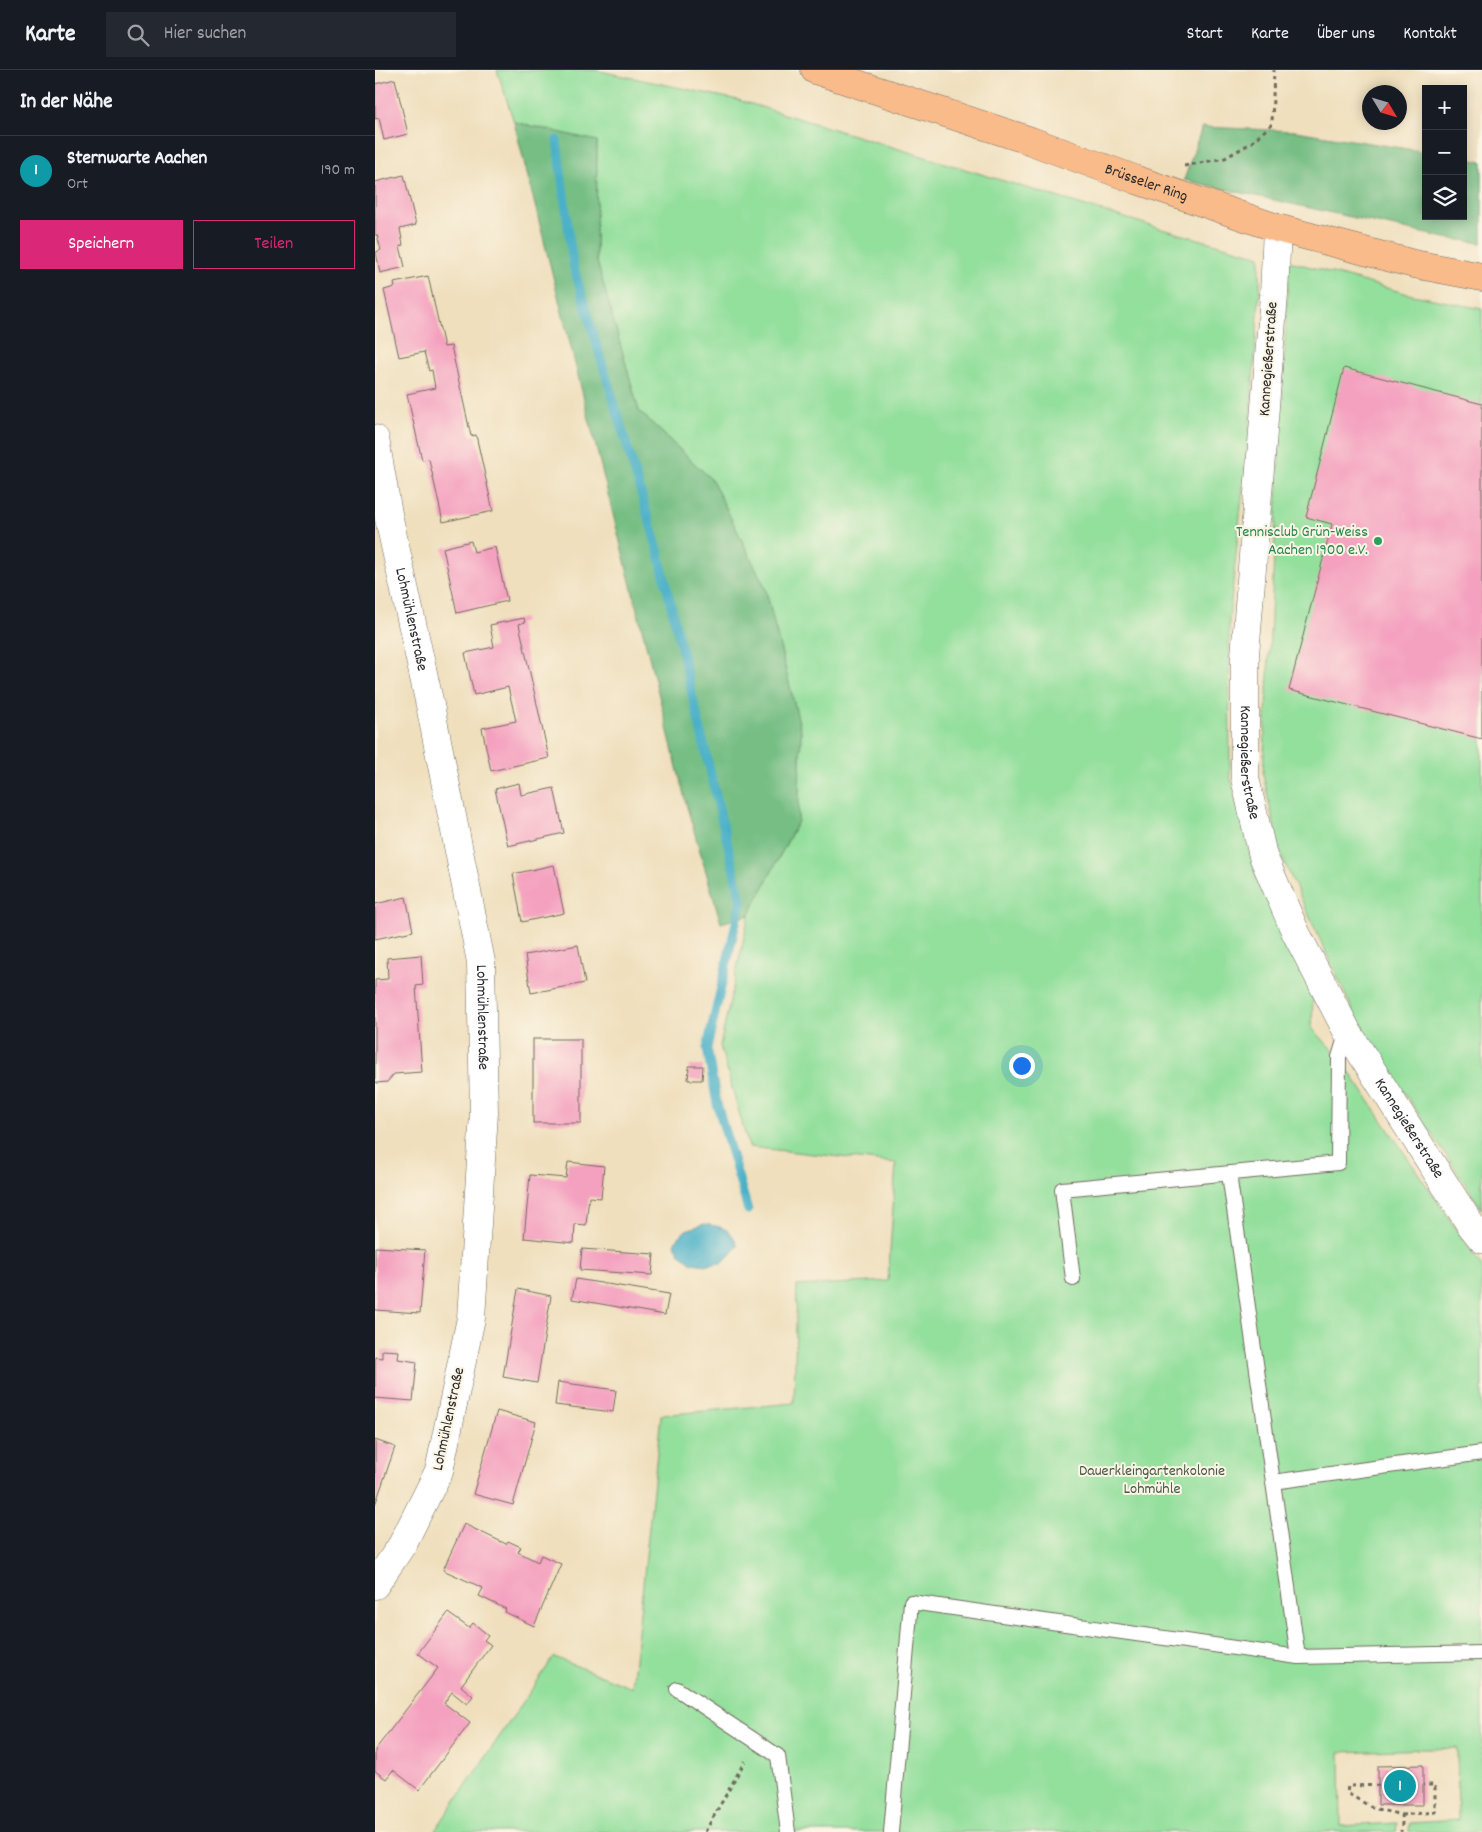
<!DOCTYPE html>
<html lang="de">
<head>
<meta charset="utf-8">
<style>
	body { margin:0; font-family:Dekko,sans-serif; background:#242831; color:#f1f3f6 }
	.controls { position:absolute; right:15px; top:15px; display:grid; overflow:hidden; border-radius:0px; box-shadow:0 2px 12px #0003 }
	.controls button { width:45px; height:45px; display:grid; place-items:center; padding:0; border:0; border-bottom:1px solid #363941; background:#171b24; color:#f1f3f6; font:25px sans-serif }
	.compass { position:absolute; left:987px; top:15px; width:45px; height:45px; border-radius:50%; background:#171b24; box-shadow:0 2px 12px #0003; rotate:128deg }
	.you { position:absolute; left:646px; top:995px; width:18px; height:18px; margin:-12px; border:4px solid #fff; border-radius:50%; background:#1a73e8; box-shadow:0 0 0 8px #1a73e833 }
	.badge { display:grid; place-items:center; width:32px; height:32px; border-radius:50%; background:#db2777; color:#fff; font-size:16px; font-weight:700 }
	.pin { position:absolute; translate:-50% -50%; border:2px solid #fff; box-shadow:0 1px 5px #0006 }
	.list { margin:0; padding:0; list-style:none }
	h2 { display:flex; justify-content:space-between; align-items:center; height:65px; margin:0; padding:0 20px; font-size:21px }
	h2 small { font-size:16px; font-weight:400; color:#9ea1a6 }
	.list li { display:grid; grid-template-columns:32px 1fr auto; gap:15px; align-items:center; box-sizing:border-box; height:70px; padding:0 20px; border-top:1px solid #363941 }
	.list b { display:block; font-size:19px; white-space:nowrap }
	.list p { margin:0; font-size:16px; white-space:nowrap; color:#9ea1a6 }
	.list em { font-size:16px; font-style:normal; color:#9ea1a6 }
	.actions { display:flex; gap:10px; padding:15px 20px }
	.actions a { flex:1; padding:11px 0; border:1px solid #db2777; border-radius:0px; text-align:center; font-size:18px; color:#db2777 }
	.actions .main { background:#db2777; color:#fff }
	.icon { flex:none; width:28px; height:28px; fill:none; stroke:currentColor; stroke-width:2; stroke-linecap:round; stroke-linejoin:round }
	.map { position:relative; flex:none; width:1107px; height:1762px; overflow:hidden }
	header { display:flex; align-items:center; gap:30px; box-sizing:border-box; height:70px; padding:0 25px; background:#171b24; border-bottom:1px solid #363941 }
	header strong { font-size:24px }
	nav { display:flex; gap:28px; margin-inline-start:auto; font-size:18px }
	.search { width:350px; height:45px; background:#242831; display:flex; align-items:center; gap:12px; box-sizing:border-box; padding:0 18px; border-radius:0px; color:#9ea1a6; font-size:19px }
	main { display:flex }
	aside { flex:1; background:#171b24 }
	.map>svg:first-child { display:block }
</style>
</head>
<body>
<header>
<strong>Karte</strong>
<div class="search"><svg class="icon" aria-label="search" viewBox="0 0 24 24"><circle cx="10" cy="10" r="6"/><path d="M15 15l6 6"/></svg>Hier suchen</div>
<nav><a>Start</a><a>Karte</a><a>Über uns</a><a>Kontakt</a></nav>
</header>
<main>
<aside>
<h2>In der Nähe<small></small></h2>
<ul class="list">
<li><span class="badge" style="background:#0f9aa8">1</span><div><b>Sternwarte Aachen</b><p>Ort</p></div><em>190 m</em></li>
</ul>
<div class="actions"><a class="main">Speichern</a><a>Teilen</a></div>
</aside>
<div class="map">
<svg width="1107" height="1762" viewBox="0 0 1107 1762">
	<rect width="100%" height="100%" fill="#fcf5e5"/>
	<filter id="ink" filterUnits="userSpaceOnUse"><feTurbulence type="fractalNoise" baseFrequency=".02" numOctaves="2"/><feDisplacementMap in="SourceGraphic" scale="10" xChannelSelector="R" yChannelSelector="G"/><feConvolveMatrix kernelMatrix="1 2 1 2 8 2 1 2 1" color-interpolation-filters="sRGB"/></filter>
	<filter id="wash" filterUnits="userSpaceOnUse"><feTurbulence type="fractalNoise" baseFrequency=".0096" numOctaves="4" result="noise"/><feDisplacementMap in="SourceGraphic" scale="20" xChannelSelector="R" yChannelSelector="G"/><feGaussianBlur stdDeviation="1.12" result="paint"/><feColorMatrix in="noise" values="0 0 0 0 0 0 0 0 0 0 0 0 0 0 0 0 0 1.4 0 .05"/><feComposite in="paint" operator="in"/></filter>
	<g filter="url(#wash)">
		<rect width="100%" height="100%" fill="#efdfbd"/>
		<g fill="#93df9c" stroke="#5f8564">
			<polygon points="122,0 220,0 363,30 783,158 885,186 885,217 874,362 854,550 855,705 882,811 938,921 937,958 964,987 1107,1197 1107,1762 1034,1762 1035,1753 1083,1750 1082,1678 965,1682 966,1756 1022,1753 1021,1762 59,1762 179,1587 257,1618 286,1345 419,1333 422,1216 513,1211 521,1093 374,1077 345,976 374,845 423,751 426,661 390,517 337,410 264,341 221,188 222,71 139,52"/>
			<polygon points="914,191 1033,224 1107,239 1107,1139 986,958 905,783 888,704"/>
		</g>
		<g fill="#76be84" stroke="#507458">
			<polygon points="139,52 222,71 221,188 264,341 337,410 390,517 426,661 423,751 374,845 346,853 312,737"/>
			<polygon points="827,57 920,61 1051,82 1051,146 1088,146 1088,88 1107,92 1107,173 1070,168 809,110"/>
		</g>
		<path fill="#48b0c7" stroke="#3a6e79" d="M329,1154C348,1157 356,1158 363,1176L347,1193L331,1195L317,1193L304,1183L299,1172L311,1160Z"/>
		<g fill="none" stroke-linecap="round" stroke-linejoin="round">
			<polyline stroke="#48b0c7" stroke-width="9" points="182,70 198,195 283,480 366,831 332,978 342,1034 373,1140"/>
		</g>
		<g id="blocks">
			<g fill="#f4a1bf">
				<polygon points="20,9 33,64 9,70 4,48 0,49 0,14"/>
				<polygon points="29,105 41,155 25,159 28,175 25,176 30,197 5,203 1,182 6,180 2,165 0,165 0,112"/>
				<polygon points="53,206 69,277 76,276 96,366 101,365 118,441 68,452 54,389 47,390 32,324 60,318 57,300 54,301 49,282 24,287 9,220 20,217 19,213"/>
				<polygon points="969,298 1107,334 1107,669 914,620 957,454 931,447"/>
				<polygon points="96,471 99,482 120,477 132,531 82,543 68,478"/>
				<polygon points="149,548 150,552 144,554 174,688 116,701 107,658 141,651 133,617 99,625 90,583 119,577 115,555"/>
				<polygon points="144,713 146,725 179,718 189,763 133,776 120,719"/>
				<polygon points="179,795 189,843 147,852 138,804"/>
				<polygon points="31,827 38,861 0,869 0,834"/>
				<polygon points="203,875 210,913 156,923 150,885"/>
				<polygon points="46,885 48,915 41,916 47,1002 19,1004 12,1012 2,1013 0,1011 0,910 13,909 12,888"/>
				<rect x="158" y="969" width="48" height="84"/>
				<polygon points="314,996 328,996 327,1010 313,1010"/>
				<polygon points="193,1092 229,1096 226,1128 214,1127 211,1155 200,1154 199,1173 149,1168 155,1105 191,1108"/>
				<polygon points="0,1177 50,1180 45,1243 0,1240"/>
				<polygon points="207,1179 279,1184 277,1205 205,1200"/>
				<polygon points="201,1209 294,1224 290,1245 197,1229"/>
				<polygon points="143,1219 176,1226 162,1313 128,1307"/>
				<polygon points="7,1280 24,1281 23,1289 42,1292 38,1331 0,1328 0,1287 7,1288"/>
				<polygon points="183,1312 241,1320 238,1342 180,1335"/>
				<polygon points="122,1341 161,1352 138,1435 98,1424"/>
				<polygon points="0,1370 20,1377 0,1435"/>
				<polygon points="89,1454 131,1474 133,1471 146,1477 143,1482 163,1492 166,1485 186,1494 159,1556 130,1542 131,1539 104,1526 108,1518 68,1500"/>
				<polygon points="73,1543 94,1558 98,1553 113,1565 109,1570 116,1575 86,1616 98,1626 92,1634 77,1622 69,1633 95,1653 44,1720 18,1700 11,1709 0,1701 0,1680 63,1598 43,1583"/>
				<polygon points="1048,1695 1048,1735 1003,1735 1003,1696"/>
			</g>
		</g>
	</g>
	<g filter="url(#ink)">
		<use href="#blocks" fill-opacity="0" stroke="#706a5e" stroke-width="1"/>
		<g fill="none" stroke-linecap="round" stroke-linejoin="round">
			<defs>
				<g id="lane">
					<polyline points="854,1104 923,1587"/>
					<polyline points="698,1209 687,1119 963,1093 964,987 972,961"/>
					<polyline points="898,1412 1107,1383"/>
					<polyline points="302,1619 403,1686 413,1762"/>
					<polyline points="516,1762 536,1532 923,1587 1107,1583"/>
				</g>
				<g id="street">
					<path id="s1" d="M902,158L899,225L870,585V708L888,786L920,861L972,961L1095,1154L1107,1169"/>
					<path id="s2" d="M0,369L13,444L55,635L106,892L109,1043L96,1248L64,1401L27,1475L0,1515"/>
				</g>
				<g id="primary">
					<path id="s3" d="M440,0L656,71L762,110L902,158L1039,194L1107,207"/>
				</g>
			</defs>
			<use href="#lane" stroke="#706a5e" stroke-width="16"/>
			<use href="#street" stroke="#706a5e" stroke-width="29"/>
			<use href="#primary" stroke="#706a5e" stroke-width="29"/>
			<g stroke="#706a5e" stroke-width="3" stroke-dasharray="4 4" stroke-linecap="butt">
				<polyline points="809,96 850,88 876,73 897,54 899,0"/>
				<polyline points="1012,1715 973,1716 972,1723 998,1738 1026,1745 1027,1753 1026,1762"/>
				<polyline points="1026,1745 1060,1742 1060,1715 1048,1715"/>
				<polyline points="330,1762 370,1691"/>
			</g>
			<use href="#lane" stroke="#fff" stroke-width="14"/>
			<use href="#street" stroke="#fff" stroke-width="28"/>
			<use href="#primary" stroke="#fabb8b" stroke-width="28"/>
		</g>
	</g>
	<circle fill="#2e9e5b" stroke="#fcf5e5" stroke-width="2" cx="1003" cy="471" r="5"/>
	<g text-anchor="middle" dominant-baseline="central" stroke-width="4" stroke-linejoin="round" paint-order="stroke">
		<g font-size="16" fill="#2b2b2b" stroke="#fcf5e5">
			<text stroke="none"><textPath href="#s3" startOffset="350">Brüsseler Ring</textPath></text>
			<text transform="translate(894 289) rotate(-86)">Kannegießerstraße</text>
			<text stroke="none"><textPath href="#s2" startOffset="184">Lohmühlenstraße</textPath></text>
			<text stroke="none"><textPath href="#s1" startOffset="536">Kannegießerstraße</textPath></text>
			<text stroke="none"><textPath href="#s2" startOffset="589">Lohmühlenstraße</textPath></text>
			<text stroke="none"><textPath href="#s1" startOffset="941">Kannegießerstraße</textPath></text>
			<text transform="translate(74 1349) rotate(-78)">Lohmühlenstraße</text>
		</g>
		<g font-size="16" fill="#27864d" stroke="#fcf5e5" text-anchor="end">
			<text x="993" y="462">Tennisclub Grün-Weiss<tspan x="993" dy="18">Aachen 1900 e.V.</tspan></text>
		</g>
		<g font-size="16" fill="#455847" stroke="#fcf5e5">
			<text x="777" y="1401">Dauerkleingartenkolonie<tspan x="777" dy="18">Lohmühle</tspan></text>
		</g>
	</g>
</svg>
<div class="controls">
<button>+</button>
<button>−</button>
<button><svg class="icon" aria-label="layers" viewBox="0 0 24 24"><path d="M12 4l9 5-9 5-9-5zM3 14l9 5 9-5"/></svg></button>
</div>
<svg class="compass" viewBox="-18 -18 36 36"><path d="M0-13l5 13h-10z" fill="#e53935"/><path d="M0 13l5-13h-10z" fill="#9ea1a6"/></svg>
<div class="you"></div>
<div class="pin badge" style="left:1025px;top:1716px;background:#0f9aa8">1</div>
</div>
</main>
</body>
</html>
